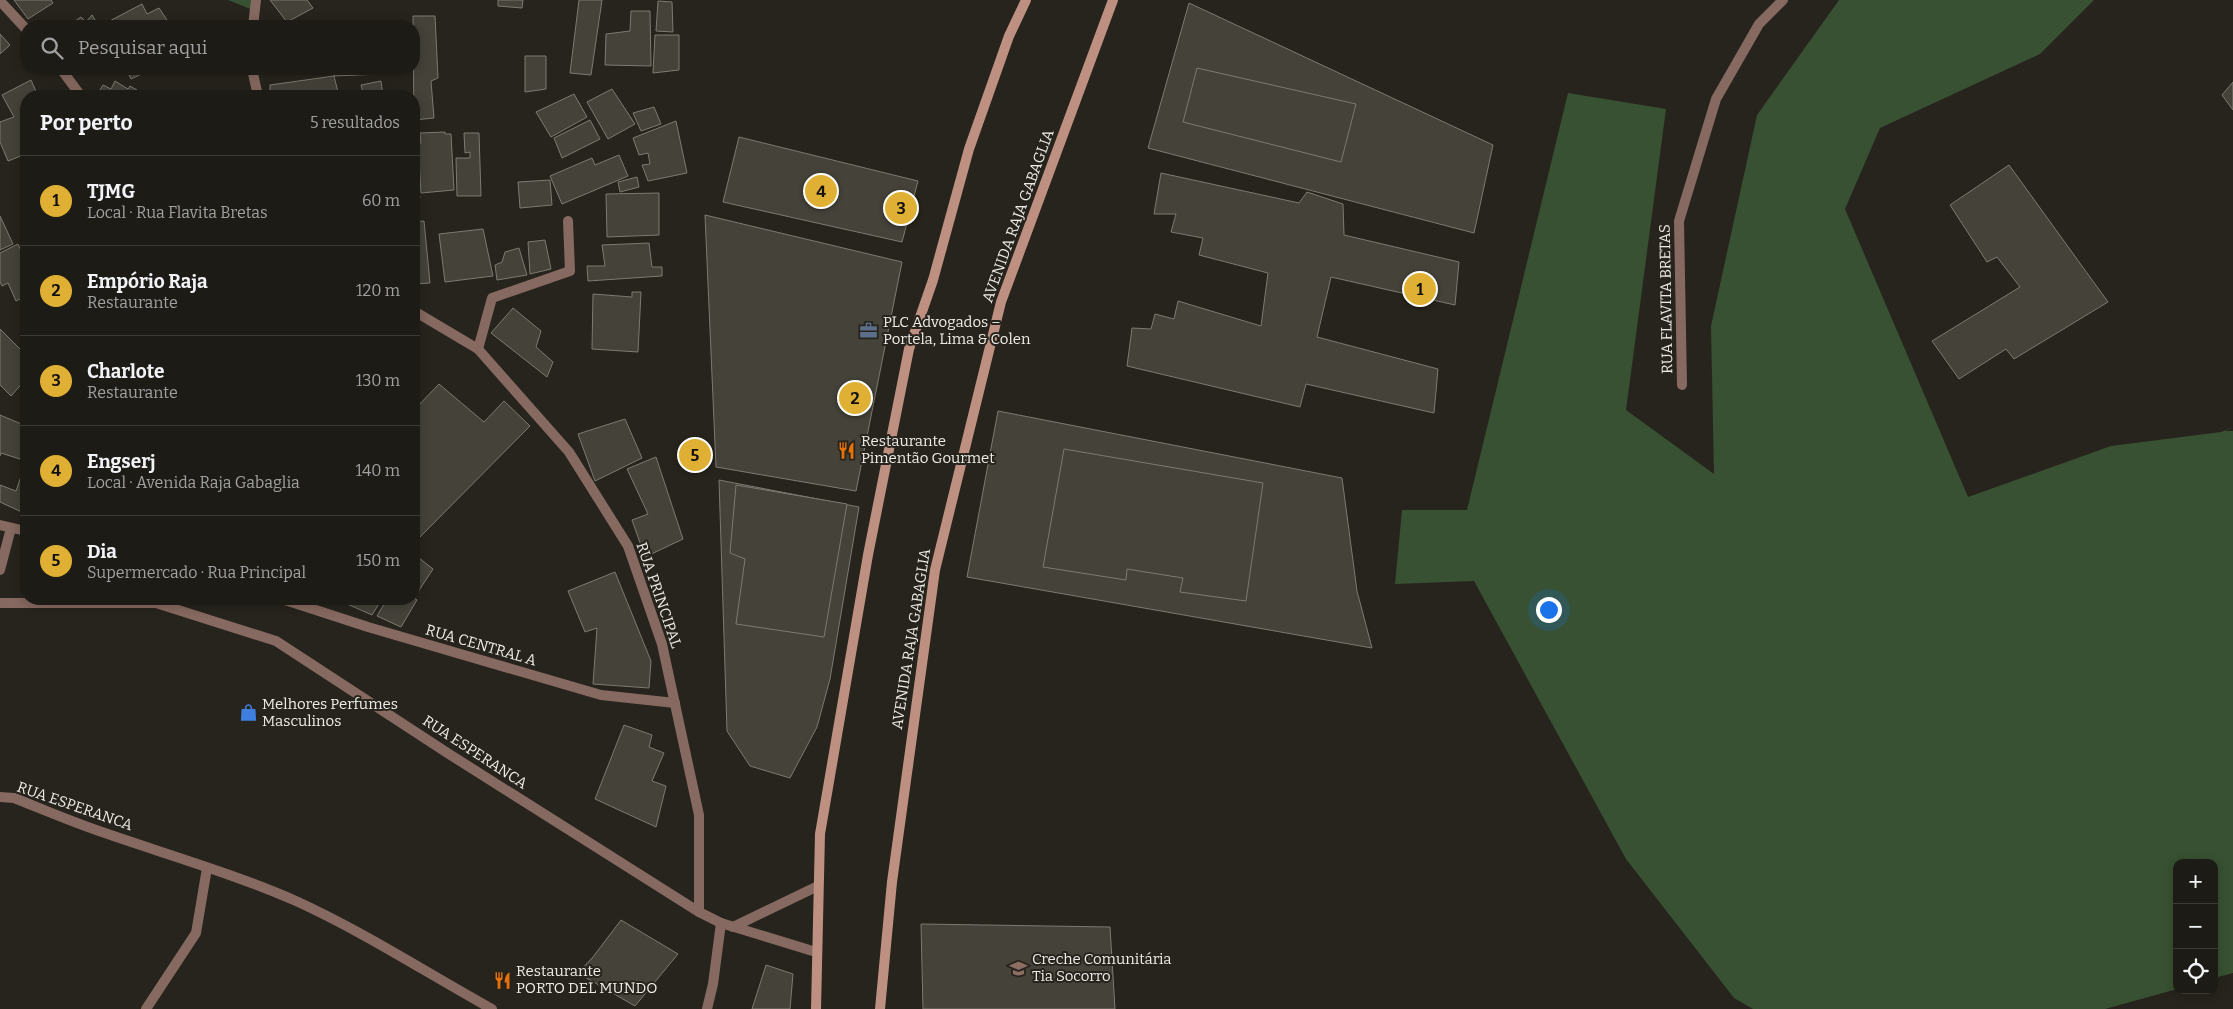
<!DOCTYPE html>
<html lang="pt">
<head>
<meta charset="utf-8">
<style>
	body { margin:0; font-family:Bitter,serif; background:#25241f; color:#f1f3f6 }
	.controls { position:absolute; right:15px; bottom:15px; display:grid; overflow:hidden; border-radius:10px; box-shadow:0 2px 12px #0003 }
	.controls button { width:45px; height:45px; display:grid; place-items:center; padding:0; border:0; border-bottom:1px solid #3b3935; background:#1d1b16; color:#f1f3f6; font:25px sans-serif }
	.you { position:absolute; left:1548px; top:609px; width:18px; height:18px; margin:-12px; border:4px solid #fff; border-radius:50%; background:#1a73e8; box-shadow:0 0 0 8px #1a73e833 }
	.badge { display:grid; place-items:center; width:32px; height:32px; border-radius:50%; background:#dfb034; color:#111; font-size:16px; font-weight:700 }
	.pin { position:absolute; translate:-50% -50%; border:2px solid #fff; box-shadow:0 1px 5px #0006 }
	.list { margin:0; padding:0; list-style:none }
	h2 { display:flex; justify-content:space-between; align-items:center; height:65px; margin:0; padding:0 20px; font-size:21px }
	h2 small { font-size:16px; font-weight:400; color:#a0a1a1 }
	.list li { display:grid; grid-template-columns:32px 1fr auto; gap:15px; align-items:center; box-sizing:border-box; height:90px; padding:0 20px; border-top:1px solid #3b3935 }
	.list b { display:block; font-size:19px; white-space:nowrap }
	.list p { margin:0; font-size:16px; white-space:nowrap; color:#a0a1a1 }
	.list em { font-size:16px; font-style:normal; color:#a0a1a1 }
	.icon { flex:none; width:28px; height:28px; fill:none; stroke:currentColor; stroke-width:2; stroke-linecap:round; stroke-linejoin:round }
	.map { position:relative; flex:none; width:2233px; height:1009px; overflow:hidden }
	.search { position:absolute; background:#1d1b16; box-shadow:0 2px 12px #0003; left:20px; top:20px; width:400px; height:55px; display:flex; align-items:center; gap:12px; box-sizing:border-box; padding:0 18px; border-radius:20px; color:#a0a1a1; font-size:19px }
	.panel { position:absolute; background:#1d1b16; box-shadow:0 2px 12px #0003; left:20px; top:90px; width:400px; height:515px; border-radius:20px }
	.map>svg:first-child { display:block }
</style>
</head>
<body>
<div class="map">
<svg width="2233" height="1009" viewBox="0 0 2233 1009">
	<rect width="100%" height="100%" fill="#27241d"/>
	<g fill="#385132">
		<polygon points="228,0 260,0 253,10"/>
		<polygon points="1839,0 2094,0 2040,54 1880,128 1845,209 1968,497 2111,446 2221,432 2233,427 2225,431 2233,431 2233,973 2214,978 2214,863 2177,863 2177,989 2105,1009 1753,1009 1734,998 1626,859 1474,581 1395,584 1402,510 1467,510 1568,93 1666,109 1626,410 1714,474 1711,326 1757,115"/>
	</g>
	<g fill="#444239" stroke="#7d7a71">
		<polygon points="14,0 51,0 53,3 28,19"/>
		<polygon points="270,0 307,0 313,8 287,22"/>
		<polygon points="498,0 523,0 522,8 498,6"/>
		<polygon points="579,0 602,0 591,75 570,73"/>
		<polygon points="658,1 672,2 673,32 656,31"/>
		<polygon points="1189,3 1493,145 1474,233 1148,148"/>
		<polygon points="142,4 147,14 159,8 171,26 105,26 104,24"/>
		<polygon points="631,11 650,11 651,66 605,65 606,34 630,31"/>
		<polygon points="92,15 99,26 68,26 81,17 86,22"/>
		<polygon points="413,16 435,16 438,78 431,81 434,118 414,120"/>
		<polygon points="0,34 10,45 0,54"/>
		<polygon points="655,35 679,35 679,70 653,73"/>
		<polygon points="525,56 546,56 546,89 525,92"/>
		<polygon points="1197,68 1356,104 1341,162 1183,122"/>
		<polygon points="126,69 152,69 131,79"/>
		<polygon points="334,69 381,69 381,74 334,76"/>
		<polygon points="334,76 339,96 270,96 270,85"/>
		<polygon points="31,80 38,96 26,96 26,154 8,161 0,142 0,122 14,117 2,95"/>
		<polygon points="115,81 128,89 130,86 147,96 97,95 103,85 111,89"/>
		<polygon points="381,81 383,96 364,96 361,85"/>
		<polygon points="2233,82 2233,110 2222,95"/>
		<polygon points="612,89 635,124 608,139 587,102"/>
		<polygon points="574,94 587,117 551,137 536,112"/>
		<polygon points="654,107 661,124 641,131 633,113"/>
		<polygon points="590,120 600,139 562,158 554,138"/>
		<polygon points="676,121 687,173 648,181 642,165 650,164 648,153 639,155 633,138"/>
		<polygon points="445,132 445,134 451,134 454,190 421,193 418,143 421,143 420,133"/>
		<polygon points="464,133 479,133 481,196 457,196 456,158 470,158 470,152 465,153"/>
		<polygon points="739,137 918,181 902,242 723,202"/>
		<polygon points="414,154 420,198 414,199"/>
		<polygon points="619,155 628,176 562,204 550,176 592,158 595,165"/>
		<polygon points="2009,165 2108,302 2014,359 2006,349 1959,379 1932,341 2020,287 1997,257 1987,262 1950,205"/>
		<polygon points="1161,173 1299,203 1307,192 1343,204 1344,235 1459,262 1455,305 1331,277 1317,337 1438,369 1434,413 1306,384 1300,407 1127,366 1132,328 1151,329 1155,314 1174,319 1178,301 1261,326 1268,273 1199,255 1203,238 1171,232 1176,214 1154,214"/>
		<polygon points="637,177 639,187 620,192 618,182"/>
		<polygon points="550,180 552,205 520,208 518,182"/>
		<polygon points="659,193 659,235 607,237 606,194"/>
		<polygon points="705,215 902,262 856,491 716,467"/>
		<polygon points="0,216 13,244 0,250"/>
		<polygon points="424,221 430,283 414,284 414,222"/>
		<polygon points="483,229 493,276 445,282 439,234"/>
		<polygon points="545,240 551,269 530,274 528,242"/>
		<polygon points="649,243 652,267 662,267 662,276 588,281 587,266 605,266 602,245"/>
		<polygon points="18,244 26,262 26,296 16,301 8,283 2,286 0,282 0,253"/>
		<polygon points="519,248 527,275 497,280 495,265 502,262 505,252"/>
		<polygon points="632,292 641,292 638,352 592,349 593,294 632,297"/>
		<polygon points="513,308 541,331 536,347 553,362 547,377 491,333"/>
		<polygon points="0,329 26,355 26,379 11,396 0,385"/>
		<polygon points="439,384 484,422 504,401 530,426 418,539 414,535 414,410"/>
		<polygon points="998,411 1342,478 1357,591 1372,648 967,577"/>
		<polygon points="0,415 26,426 26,461 1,453 0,456"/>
		<polygon points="625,419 642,458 595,481 578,434"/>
		<polygon points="1064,449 1263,483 1246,601 1180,592 1183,578 1127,569 1126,580 1043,567"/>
		<polygon points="656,457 683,539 645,557 632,520 648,514 627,469"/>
		<polygon points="26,462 26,514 0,502 0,485 16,491"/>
		<polygon points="719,480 859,507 830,679 817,727 790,778 750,766 727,731"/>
		<polygon points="736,485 847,504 824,637 736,624 745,559 730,553"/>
		<polygon points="414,554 433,569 418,592 414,590"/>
		<polygon points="615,572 651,661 649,688 593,684 597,628 585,632 568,591"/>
		<polygon points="414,598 417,600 401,627 377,616 387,599"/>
		<polygon points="336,599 382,599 372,615"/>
		<polygon points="624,725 652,735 649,747 664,753 652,781 666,786 656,827 595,799"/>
		<polygon points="621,920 678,954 635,1006 578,973 593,957"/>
		<polygon points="921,924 1110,927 1115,1009 923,1009"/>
		<polygon points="766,965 793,974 790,1009 752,1009"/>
	</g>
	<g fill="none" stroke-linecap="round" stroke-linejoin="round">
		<g stroke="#866960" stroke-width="10">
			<polyline points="253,26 256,0"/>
			<polyline points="252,69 258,96"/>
			<polyline points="478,349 492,298 570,271 568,221"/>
			<polyline points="146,1009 196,933 207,868"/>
		</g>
		<g stroke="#866960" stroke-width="10">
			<polyline points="0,1 26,29"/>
			<polyline points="61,69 81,96"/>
			<polyline points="414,311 478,349 569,452 628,546 662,644 699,815 699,912"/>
			<polyline points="1682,385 1679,221 1716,99 1759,24 1783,0"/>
			<polyline points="0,525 26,531"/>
			<polyline points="0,570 11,528"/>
			<polyline points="282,599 368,627 601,695 675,703"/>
			<polyline points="0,603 156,603 276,641 449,754 699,912 721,923 816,952"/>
			<path d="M0,797L14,798C42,809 70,821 99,831C165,854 232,873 296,901C364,932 427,973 492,1009"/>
			<polyline points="733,927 818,886"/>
			<polyline points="707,1009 713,984 721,923"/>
		</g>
		<g stroke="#be9081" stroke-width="10">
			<polyline points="816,1009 820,834 868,555 909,349 933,280 969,149 1009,36 1026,0"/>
			<polyline points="880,1009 892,882 935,570 1001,302 1113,0"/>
		</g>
	</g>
	<defs>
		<symbol id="office-bare" viewBox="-9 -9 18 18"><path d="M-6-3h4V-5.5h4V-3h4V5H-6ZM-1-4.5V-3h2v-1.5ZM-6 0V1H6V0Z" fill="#5c6f8a" stroke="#27241d" stroke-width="2.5" paint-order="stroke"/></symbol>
		<symbol id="restaurant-bare" viewBox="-9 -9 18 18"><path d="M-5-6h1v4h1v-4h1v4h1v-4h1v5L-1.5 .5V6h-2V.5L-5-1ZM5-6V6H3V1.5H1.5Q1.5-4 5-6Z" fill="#e8710a" stroke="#27241d" stroke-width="2.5" paint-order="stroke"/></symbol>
		<symbol id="shop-bare" viewBox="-9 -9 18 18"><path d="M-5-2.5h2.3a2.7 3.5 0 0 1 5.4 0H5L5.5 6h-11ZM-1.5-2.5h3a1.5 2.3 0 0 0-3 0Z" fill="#3f7fe0" stroke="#27241d" stroke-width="2.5" paint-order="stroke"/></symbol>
		<symbol id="school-bare" viewBox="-9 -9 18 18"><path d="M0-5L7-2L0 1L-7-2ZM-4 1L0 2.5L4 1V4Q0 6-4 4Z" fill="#8d6e63" stroke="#27241d" stroke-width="2.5" paint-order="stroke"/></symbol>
	</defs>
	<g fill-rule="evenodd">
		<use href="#office-bare" x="856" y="318" width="25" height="25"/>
		<use href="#restaurant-bare" x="834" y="438" width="25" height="25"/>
		<use href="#shop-bare" x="236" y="700" width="25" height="25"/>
		<use href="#school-bare" x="1006" y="956" width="25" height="25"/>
		<use href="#restaurant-bare" x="490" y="968" width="25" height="25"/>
	</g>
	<g text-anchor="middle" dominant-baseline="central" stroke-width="4" stroke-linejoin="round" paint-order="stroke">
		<g font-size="15" fill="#edebe6" stroke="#27241d">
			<text transform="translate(1018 216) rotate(-70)">AVENIDA RAJA GABAGLIA</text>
			<text transform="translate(1666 299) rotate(-91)">RUA FLAVITA BRETAS</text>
			<text transform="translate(659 595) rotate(71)">RUA PRINCIPAL</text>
			<text transform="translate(911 639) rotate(-81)">AVENIDA RAJA GABAGLIA</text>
			<text transform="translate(481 645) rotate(16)">RUA CENTRAL A</text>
			<text transform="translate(475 752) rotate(33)">RUA ESPERANCA</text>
			<text transform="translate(75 806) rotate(19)">RUA ESPERANCA</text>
		</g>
		<g font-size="15" fill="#edebe6" stroke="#27241d" text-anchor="start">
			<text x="883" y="322">PLC Advogados –<tspan x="883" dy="17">Portela, Lima &amp; Colen</tspan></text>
			<text x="861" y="441">Restaurante<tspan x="861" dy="17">Pimentão Gourmet</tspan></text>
			<text x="262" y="704">Melhores Perfumes<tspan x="262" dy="17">Masculinos</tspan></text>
			<text x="1032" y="959">Creche Comunitária<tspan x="1032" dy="17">Tia Socorro</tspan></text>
			<text x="516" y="971">Restaurante<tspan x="516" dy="17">PORTO DEL MUNDO</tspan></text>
		</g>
	</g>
</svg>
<div class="controls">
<button>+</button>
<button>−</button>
<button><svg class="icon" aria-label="locate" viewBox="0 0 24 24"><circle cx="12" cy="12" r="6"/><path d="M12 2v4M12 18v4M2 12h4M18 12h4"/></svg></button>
</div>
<div class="you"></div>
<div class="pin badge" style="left:1420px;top:289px">1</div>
<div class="pin badge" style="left:855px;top:398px">2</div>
<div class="pin badge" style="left:901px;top:208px">3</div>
<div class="pin badge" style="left:821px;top:191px">4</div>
<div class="pin badge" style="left:695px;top:455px">5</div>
<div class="search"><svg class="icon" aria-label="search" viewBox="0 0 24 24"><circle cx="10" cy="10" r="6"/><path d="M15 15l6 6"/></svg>Pesquisar aqui</div>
<section class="panel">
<h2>Por perto<small>5 resultados</small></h2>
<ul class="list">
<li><span class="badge">1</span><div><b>TJMG</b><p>Local · Rua Flavita Bretas</p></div><em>60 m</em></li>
<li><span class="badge">2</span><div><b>Empório Raja</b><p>Restaurante</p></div><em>120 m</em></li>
<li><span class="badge">3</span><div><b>Charlote</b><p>Restaurante</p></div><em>130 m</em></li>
<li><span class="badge">4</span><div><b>Engserj</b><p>Local · Avenida Raja Gabaglia</p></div><em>140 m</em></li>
<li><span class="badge">5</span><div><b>Dia</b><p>Supermercado · Rua Principal</p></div><em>150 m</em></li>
</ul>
</section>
</div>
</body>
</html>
